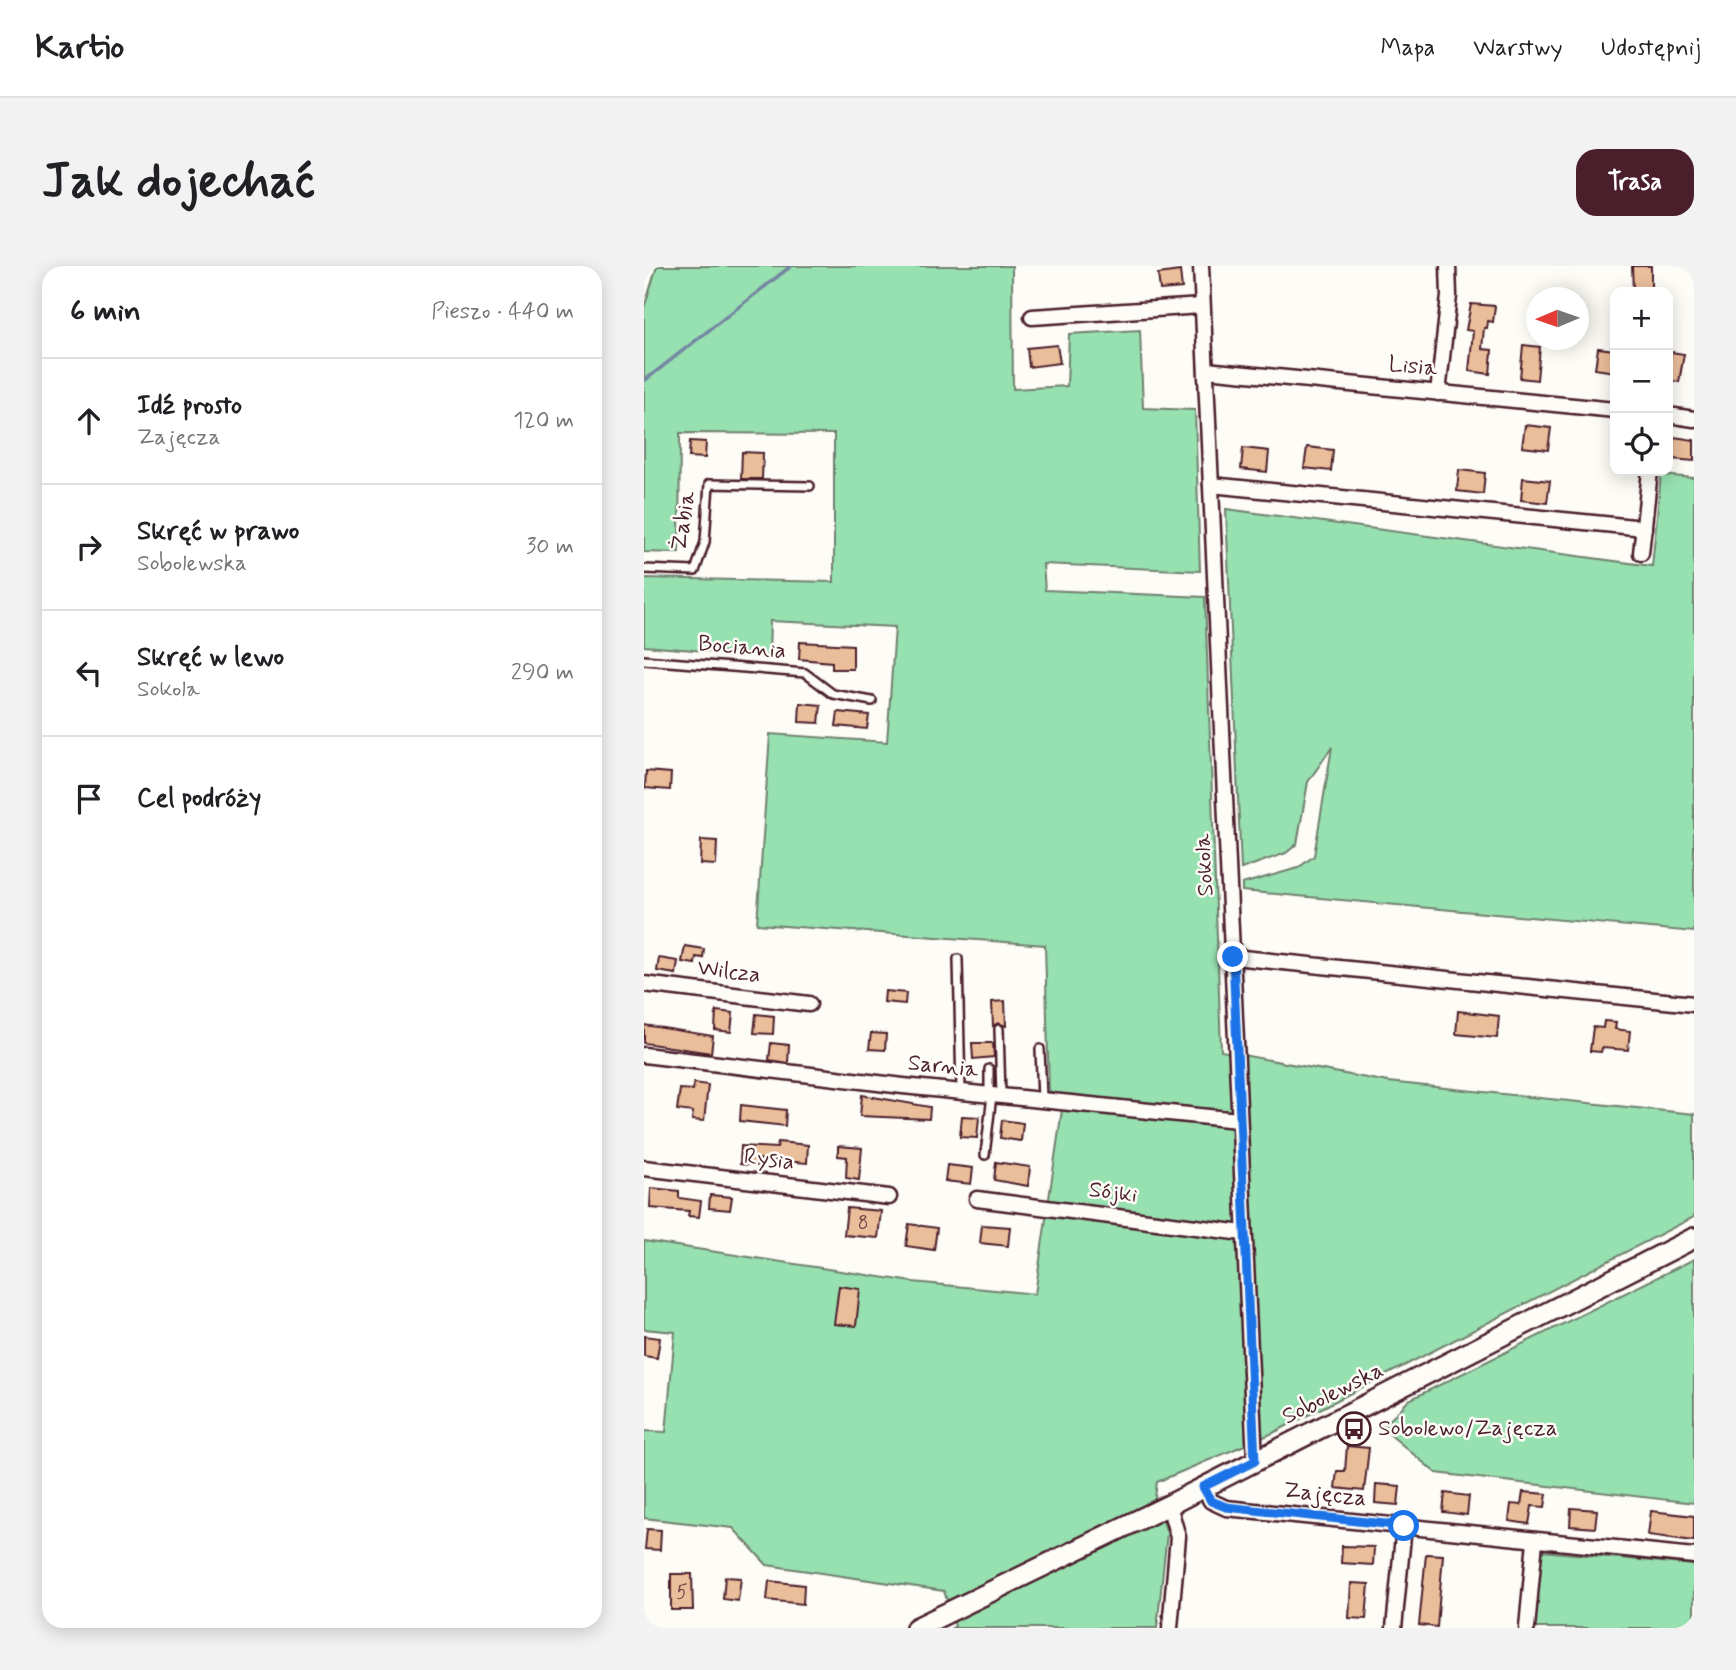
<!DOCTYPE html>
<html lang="pl">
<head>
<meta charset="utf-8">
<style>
	body { margin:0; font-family:Mynerve,sans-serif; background:#f2f2f2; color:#202124 }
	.controls { position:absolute; right:21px; top:21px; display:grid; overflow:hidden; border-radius:14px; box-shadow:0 4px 18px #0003 }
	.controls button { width:63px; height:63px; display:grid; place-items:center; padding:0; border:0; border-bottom:2px solid #e0e0e0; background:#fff; color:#202124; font:35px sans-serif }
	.compass { position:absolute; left:882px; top:21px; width:63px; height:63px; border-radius:50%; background:#fff; box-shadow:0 4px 18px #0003; rotate:268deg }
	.stop { position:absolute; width:21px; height:21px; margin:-16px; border:5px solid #1a73e8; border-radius:50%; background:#fff }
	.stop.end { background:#1a73e8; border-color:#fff; box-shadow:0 2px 7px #0008 }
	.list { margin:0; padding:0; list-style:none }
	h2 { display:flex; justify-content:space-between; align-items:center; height:91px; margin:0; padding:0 28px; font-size:30px }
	h2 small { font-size:23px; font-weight:400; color:#757577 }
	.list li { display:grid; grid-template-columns:46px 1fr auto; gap:21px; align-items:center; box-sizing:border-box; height:126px; padding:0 28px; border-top:2px solid #e0e0e0 }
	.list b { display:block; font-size:26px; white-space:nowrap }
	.list p { margin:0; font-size:23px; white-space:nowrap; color:#757577 }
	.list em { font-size:23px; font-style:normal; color:#757577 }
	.icon { flex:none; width:38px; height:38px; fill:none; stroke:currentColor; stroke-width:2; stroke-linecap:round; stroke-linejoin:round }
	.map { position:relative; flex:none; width:1050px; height:1362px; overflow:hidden; border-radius:21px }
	header { display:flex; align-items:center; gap:42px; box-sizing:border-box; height:98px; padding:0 35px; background:#fff; border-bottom:2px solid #e0e0e0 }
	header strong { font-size:33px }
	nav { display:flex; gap:38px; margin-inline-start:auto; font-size:24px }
	.intro { display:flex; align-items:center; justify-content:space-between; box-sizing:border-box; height:168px; padding:0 42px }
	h1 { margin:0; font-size:49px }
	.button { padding:18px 32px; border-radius:21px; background:#4a1f2b; color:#fff; font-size:24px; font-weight:700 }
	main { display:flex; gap:42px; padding:0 42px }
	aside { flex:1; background:#fff; border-radius:21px; box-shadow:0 4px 18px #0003 }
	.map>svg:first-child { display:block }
</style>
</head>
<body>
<header>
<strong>Kartio</strong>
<nav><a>Mapa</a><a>Warstwy</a><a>Udostępnij</a></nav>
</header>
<div class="intro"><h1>Jak dojechać</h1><a class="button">Trasa</a></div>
<main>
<aside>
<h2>6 min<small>Pieszo · 440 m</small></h2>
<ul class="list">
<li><svg class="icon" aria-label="ahead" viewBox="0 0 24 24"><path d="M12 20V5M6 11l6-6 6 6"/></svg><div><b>Idź prosto</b><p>Zajęcza</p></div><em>120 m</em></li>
<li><svg class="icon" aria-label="right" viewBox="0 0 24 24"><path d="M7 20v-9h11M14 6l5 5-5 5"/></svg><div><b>Skręć w prawo</b><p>Sobolewska</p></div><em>30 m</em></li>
<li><svg class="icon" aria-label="left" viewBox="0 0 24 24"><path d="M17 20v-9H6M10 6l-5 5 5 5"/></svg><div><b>Skręć w lewo</b><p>Sokola</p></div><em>290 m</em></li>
<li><svg class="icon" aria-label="arrive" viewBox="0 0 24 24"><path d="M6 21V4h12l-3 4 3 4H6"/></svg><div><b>Cel podróży</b></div></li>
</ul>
</aside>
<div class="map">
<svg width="1050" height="1362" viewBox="0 0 1050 1362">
	<rect width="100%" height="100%" fill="#fdfcf7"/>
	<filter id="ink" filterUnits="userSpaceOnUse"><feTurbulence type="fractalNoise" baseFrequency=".0143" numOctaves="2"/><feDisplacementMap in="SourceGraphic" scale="14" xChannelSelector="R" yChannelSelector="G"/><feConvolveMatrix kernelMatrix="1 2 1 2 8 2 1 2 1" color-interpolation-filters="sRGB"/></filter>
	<g filter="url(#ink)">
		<g fill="#97e0b0" stroke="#70806e" stroke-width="2">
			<polygon points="13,0 368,0 369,123 423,120 425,68 496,64 499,142 551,144 556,305 399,298 401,324 561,331 577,785 744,816 1050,848 1050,951 629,1167 513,1216 511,1232 523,1267 513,1362 308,1362 311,1360 300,1325 123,1299 89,1262 0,1252 0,1165 22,1166 31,1066 0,1063 0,975 269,1016 391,1028 420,830 405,825 401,679 113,658 126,468 243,476 251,361 126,355 125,390 0,380 0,312 190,316 190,168 36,167 35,287 0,286 0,42"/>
			<polygon points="1017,209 1050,212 1050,666 598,625 598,618 654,602 670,590 688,481 664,516 653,578 642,587 597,603 582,243 1008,300"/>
			<polygon points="1050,993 1050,1237 792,1207 738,1162 765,1134"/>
			<polygon points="898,1285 1050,1299 1050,1362 890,1362"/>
		</g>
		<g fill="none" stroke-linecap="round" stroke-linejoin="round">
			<polyline stroke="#7586a2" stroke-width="3.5" points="0,115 147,0"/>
		</g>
		<g fill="#ebbe9b" stroke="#4a1f2b" stroke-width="2">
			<polygon points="988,0 1007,0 1007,25 989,25"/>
			<polygon points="536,5 538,22 516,24 514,8"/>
			<polygon points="827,38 851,40 849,56 844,55 843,62 840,62 838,83 848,84 846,108 825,105 829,65 822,64"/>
			<polygon points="413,79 416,97 385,101 383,82"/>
			<polygon points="879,79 896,81 893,114 876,112"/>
			<polygon points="954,82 971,84 971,106 951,103"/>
			<polygon points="1027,86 1040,88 1035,116 1024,114"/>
			<polygon points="881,159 907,162 904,184 878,181"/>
			<polygon points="1030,171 1050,174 1050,195 1028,193"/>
			<polygon points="46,175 62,176 61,192 45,191"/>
			<polygon points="663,181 689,184 687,205 660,202"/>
			<polygon points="599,182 625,185 623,206 597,203"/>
			<polygon points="98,186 119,187 118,213 97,213"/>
			<polygon points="815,204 841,207 839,228 813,225"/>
			<polygon points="879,212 906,215 903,237 877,234"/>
			<polygon points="156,376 209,379 209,403 188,403 188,396 155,393"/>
			<polygon points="156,437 177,439 175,457 155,456"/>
			<polygon points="194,446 225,449 223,463 192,460"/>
			<polygon points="2,505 27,507 26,524 1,522"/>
			<polygon points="57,574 73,575 72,599 56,598"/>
			<polygon points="41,680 60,683 59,692 52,691 51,698 38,696"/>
			<polygon points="15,692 34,695 32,708 13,705"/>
			<polygon points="241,725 262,727 261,738 240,736"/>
			<polygon points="361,735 362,760 354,757 349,760 348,736"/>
			<polygon points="72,745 89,747 87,766 71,764"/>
			<polygon points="814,745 855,750 853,772 812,768"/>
			<polygon points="112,748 130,750 129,768 110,767"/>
			<polygon points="960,755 972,756 971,763 986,765 984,784 958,782 957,786 946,785 949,761 959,762"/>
			<polygon points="0,759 69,770 67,787 0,777"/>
			<polygon points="227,767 242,768 241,784 225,783"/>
			<polygon points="127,777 145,779 144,797 125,794"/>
			<polygon points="328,777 349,777 350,791 329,793"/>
			<polygon points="50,817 64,819 60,855 48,854 49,846 33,844 36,823 49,824"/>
			<polygon points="218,829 286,841 285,853 216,850"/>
			<polygon points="97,839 142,844 141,860 96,855"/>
			<polygon points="318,850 335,851 333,872 316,871"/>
			<polygon points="358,854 379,857 377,875 356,872"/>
			<polygon points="134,876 164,879 163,897 116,893 115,900 96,898 97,880 133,882"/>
			<polygon points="194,880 218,882 215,914 202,912 203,891 194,890"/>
			<polygon points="352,896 386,901 384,920 350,914"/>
			<polygon points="303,899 329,902 327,918 301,915"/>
			<polygon points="7,922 35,925 35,932 57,935 55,951 44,950 45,945 6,942"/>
			<polygon points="66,929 88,931 86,944 65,942"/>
			<polygon points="203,942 237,945 234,972 200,969"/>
			<polygon points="265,958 293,962 290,984 262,980"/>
			<polygon points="338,959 366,961 364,980 336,977"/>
			<polygon points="195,1020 216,1023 212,1060 190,1058"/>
			<polygon points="0,1070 16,1072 13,1092 0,1090"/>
			<polygon points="703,1180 725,1182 720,1225 691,1222 693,1205 701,1205"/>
			<polygon points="732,1218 756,1220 754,1239 731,1237"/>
			<polygon points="879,1226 903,1228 901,1241 888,1240 885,1258 865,1255 867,1238 877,1239"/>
			<polygon points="801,1227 825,1230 823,1249 799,1246"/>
			<polygon points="927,1242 953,1244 951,1262 926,1260"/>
			<polygon points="1007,1245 1050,1250 1050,1275 1004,1269"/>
			<polygon points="3,1263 17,1264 16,1284 1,1283"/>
			<polygon points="698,1280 730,1281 729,1299 697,1297"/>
			<polygon points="782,1288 799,1289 793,1361 775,1359"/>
			<polygon points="27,1308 48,1308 49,1344 27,1344"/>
			<polygon points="81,1311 97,1312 94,1335 79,1333"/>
			<polygon points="125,1315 160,1319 159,1338 123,1334"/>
			<polygon points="707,1317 725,1318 722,1353 705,1352"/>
		</g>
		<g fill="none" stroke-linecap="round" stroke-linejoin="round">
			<defs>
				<g id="lane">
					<polyline points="0,303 51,305 61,276 65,218 166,220"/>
					<polyline points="0,394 161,407 189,428 228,435"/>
					<polyline points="314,693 317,825"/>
					<polyline points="355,763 357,829"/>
					<polyline points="396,783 398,833"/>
					<polyline points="345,803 345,828"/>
					<polyline points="341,889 348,829"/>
				</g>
				<g id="street">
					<polyline points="557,0 611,1195"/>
					<polyline points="388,51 558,40"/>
					<polyline points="562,104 971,144"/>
					<polyline points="794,127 805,30 804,0"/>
					<polyline points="1024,149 1050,153"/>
					<polyline points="567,219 1000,262"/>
					<polyline points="997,287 1006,205"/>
					<polyline points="589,691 1050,738"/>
					<polyline points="0,718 165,738"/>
					<polyline points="0,789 259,820 594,854"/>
					<polyline points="0,902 245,931"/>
					<polyline points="333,933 599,967"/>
					<polyline points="559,1221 567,1235 582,1242 1050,1290"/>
					<polyline points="525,1239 534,1271 526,1362"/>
					<polyline points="750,1362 760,1260"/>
					<polyline points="883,1362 891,1275"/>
				</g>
				<polyline id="secondary" points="272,1362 525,1239 1050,972"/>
			</defs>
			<use href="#lane" stroke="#4a1f2b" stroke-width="12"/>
			<use href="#street" stroke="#4a1f2b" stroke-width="19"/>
			<use href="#secondary" stroke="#4a1f2b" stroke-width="24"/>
			<use href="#lane" stroke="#fdfcf7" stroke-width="7"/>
			<use href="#street" stroke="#fdfcf7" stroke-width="14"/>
			<use href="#secondary" stroke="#fdfcf7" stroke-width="19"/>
		</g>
	</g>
	<g fill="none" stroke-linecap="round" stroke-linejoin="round" filter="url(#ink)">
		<polyline stroke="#1a73e8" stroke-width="9" points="589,691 611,1195 559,1221 567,1235 582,1241 760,1260"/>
	</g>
	<defs>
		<symbol id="bus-ring" viewBox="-11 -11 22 22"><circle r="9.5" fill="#fdfcf7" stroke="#4a1f2b" stroke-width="1.5"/><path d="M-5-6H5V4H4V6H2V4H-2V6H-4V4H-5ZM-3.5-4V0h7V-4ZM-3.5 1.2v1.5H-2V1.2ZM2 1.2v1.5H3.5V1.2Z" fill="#4a1f2b"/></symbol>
	</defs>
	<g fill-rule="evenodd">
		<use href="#bus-ring" x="691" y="1144" width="38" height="38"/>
	</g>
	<g text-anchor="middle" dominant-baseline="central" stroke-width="5" stroke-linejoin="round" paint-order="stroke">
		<g font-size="19" fill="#724747">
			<text x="219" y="957">8</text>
			<text x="38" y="1326">5</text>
		</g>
		<g font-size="23" fill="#4a1f2b" stroke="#fdfcf7">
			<text transform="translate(769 101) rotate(6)">Lisia</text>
			<text transform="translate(40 255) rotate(-81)">Żabia</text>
			<text transform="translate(98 382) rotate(5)">Bociania</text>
			<text transform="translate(561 599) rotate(-93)">Sokola</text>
			<text transform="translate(85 706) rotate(7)">Wilcza</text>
			<text transform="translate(299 801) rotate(6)">Sarnia</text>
			<text transform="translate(125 894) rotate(7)">Rysia</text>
			<text transform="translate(469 927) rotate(7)">Sójki</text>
			<text transform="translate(689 1128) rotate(-27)">Sobolewska</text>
			<text transform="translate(681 1229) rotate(6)">Zajęcza</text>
		</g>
		<g font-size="23" fill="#4a1f2b" stroke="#fdfcf7" text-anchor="start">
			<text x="734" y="1163">Sobolewo/Zajęcza</text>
		</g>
	</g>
</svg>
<div class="controls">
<button>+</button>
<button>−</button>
<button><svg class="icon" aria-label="locate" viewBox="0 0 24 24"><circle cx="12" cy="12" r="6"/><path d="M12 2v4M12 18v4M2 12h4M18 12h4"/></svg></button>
</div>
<svg class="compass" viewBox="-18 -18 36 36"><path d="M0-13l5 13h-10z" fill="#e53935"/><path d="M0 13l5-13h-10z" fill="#757577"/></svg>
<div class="stop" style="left:760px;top:1260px"></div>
<div class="stop end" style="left:589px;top:691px"></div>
</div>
</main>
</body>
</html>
